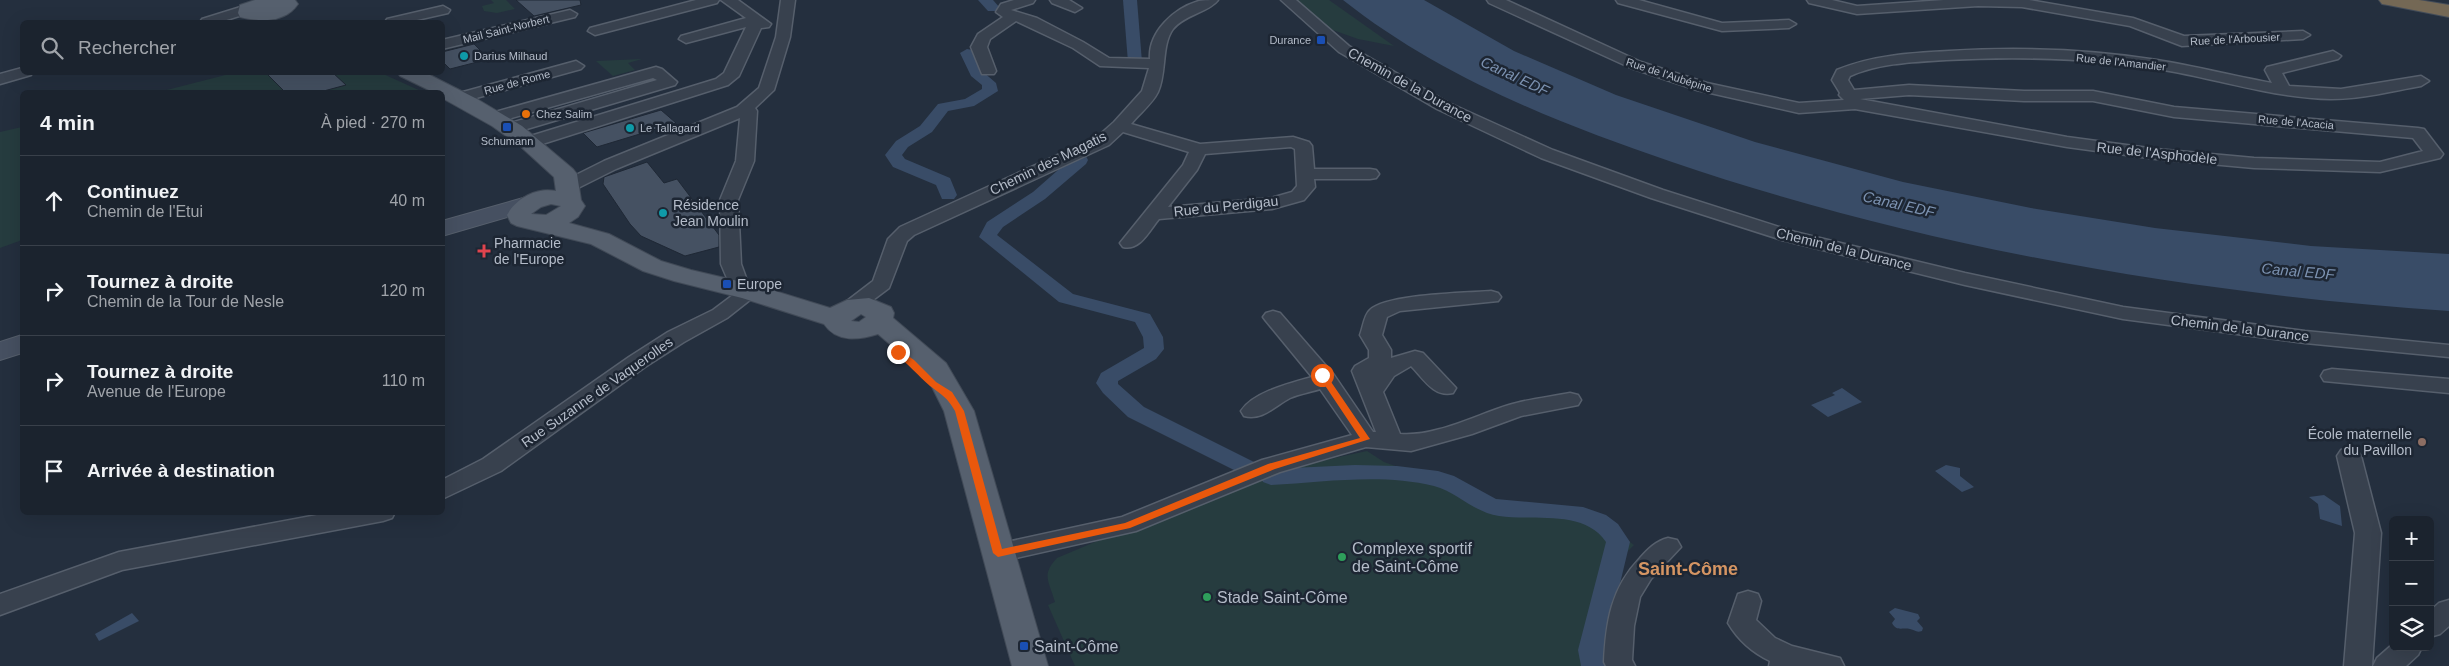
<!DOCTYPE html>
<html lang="fr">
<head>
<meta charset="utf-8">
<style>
	body { margin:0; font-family:Helvetica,sans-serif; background:#282f3a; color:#f1f3f6 }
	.controls { position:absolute; right:15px; bottom:15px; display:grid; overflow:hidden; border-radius:8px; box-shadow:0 5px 20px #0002 }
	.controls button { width:45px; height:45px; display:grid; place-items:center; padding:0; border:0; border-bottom:1px solid #39404a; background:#1b232e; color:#f1f3f6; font:25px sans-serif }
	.stop { position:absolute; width:15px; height:15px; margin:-11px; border:4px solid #ea580c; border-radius:50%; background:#fff }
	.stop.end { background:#ea580c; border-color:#fff; box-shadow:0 1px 5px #0008 }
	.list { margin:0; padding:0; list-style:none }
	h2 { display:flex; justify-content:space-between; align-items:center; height:65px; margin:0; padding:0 20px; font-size:21px }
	h2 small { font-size:16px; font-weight:400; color:#a0a4aa }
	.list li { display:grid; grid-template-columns:32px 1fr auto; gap:15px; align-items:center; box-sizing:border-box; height:90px; padding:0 20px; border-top:1px solid #39404a }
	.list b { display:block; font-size:19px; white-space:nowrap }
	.list p { margin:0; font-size:16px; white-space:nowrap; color:#a0a4aa }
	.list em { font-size:16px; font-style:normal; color:#a0a4aa }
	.icon { flex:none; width:28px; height:28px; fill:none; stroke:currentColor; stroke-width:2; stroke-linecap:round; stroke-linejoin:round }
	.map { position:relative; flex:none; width:2449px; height:666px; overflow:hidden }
	.search { position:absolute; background:#1b232e; box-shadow:0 5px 20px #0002; left:20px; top:20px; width:425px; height:55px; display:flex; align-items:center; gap:12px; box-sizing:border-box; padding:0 18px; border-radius:8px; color:#a0a4aa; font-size:19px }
	.panel { position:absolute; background:#1b232e; box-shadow:0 5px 20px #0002; left:20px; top:90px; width:425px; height:425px; border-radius:8px }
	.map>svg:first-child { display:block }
</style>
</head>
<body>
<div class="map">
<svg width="2449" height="666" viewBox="0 0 2449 666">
	<rect width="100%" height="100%" fill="#242f3e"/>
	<g fill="#263c3f">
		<polygon points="491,0 506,0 515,9 497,13 484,11 482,6 494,3"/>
		<polygon points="1294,0 1329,0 1394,46 1358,39 1330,29"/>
		<polygon points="642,59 628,63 635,70 613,76 596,61"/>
		<polygon points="237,72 381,73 423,92 159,92"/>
		<polygon points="22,127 22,240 0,248 0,132"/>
		<path d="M1367,451L1384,462L1415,473H1432L1457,480L1475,495L1545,508L1592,520L1618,533L1634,545L1624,555L1602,628L1601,648L1604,666H1075L1048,605L1055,602C1049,581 1041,575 1057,558C1158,515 1260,472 1367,451Z"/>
	</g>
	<g fill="#394c67">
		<path d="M1343,0H1424L1514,51L1616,95L1755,142L1903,182L2031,208L2155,228L2311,246L2449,254V311C2186,293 1922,247 1672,162C1557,123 1439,76 1343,0Z"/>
		<polygon points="1842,388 1862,402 1828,417 1811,405 1835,395 1832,393"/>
		<polygon points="1946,465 1960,468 1960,476 1974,487 1962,492 1935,471"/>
		<polygon points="2324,495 2340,506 2342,526 2320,519 2318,504 2309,497"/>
		<path d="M1895,608L1918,614L1920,618L1917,621L1923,628L1922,631C1916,633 1915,630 1910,629C1902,627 1897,632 1892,623L1895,619L1889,612Z"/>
		<polygon points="132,613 139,621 99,641 95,634"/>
	</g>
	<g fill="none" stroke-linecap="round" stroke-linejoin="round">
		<g fill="#394c67" fill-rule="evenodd">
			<polygon points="978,0 993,0 1000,8 998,11 988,11"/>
			<polygon points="1123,0 1137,0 1142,62 1135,66 1128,62"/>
			<polygon points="967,49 972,50 982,71 996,83 998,91 974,106 948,111 932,132 908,147 902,155 905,159 950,178 957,195 954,199 942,199 936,185 893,167 885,155 896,141 920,126 938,104 965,99 982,89 982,85 971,76 960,53"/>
			<polygon points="1080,155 1086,156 1088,160 1086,164 1045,199 1003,227 997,235 1073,294 1150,314 1163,337 1164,349 1156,359 1118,381 1118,384 1144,407 1258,464 1261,469 1258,474 1250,477 1242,474 1128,417 1103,393 1096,383 1101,373 1144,348 1143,337 1135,322 1059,302 979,237 987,222 1033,192 1074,156"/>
			<path d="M1355,465L1397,466L1438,471L1454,476L1496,499L1583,507L1606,515L1618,524L1630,542L1604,650L1607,666H1581L1578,650L1606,542C1584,509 1533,521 1499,516C1473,512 1457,492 1434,486C1382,473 1324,482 1271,485L1263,482L1260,477L1263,472L1271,469Z"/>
		</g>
	</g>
	<g fill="#455162" stroke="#1f2835">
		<polygon points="516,0 580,0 581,5 534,16"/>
		<polygon points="474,44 489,59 450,69 442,61 442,52"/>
		<polygon points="265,72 332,72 346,85 320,92 285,92"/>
		<polygon points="661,110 676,123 597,147 583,133"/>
		<polygon points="647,162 664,183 677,179 719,235 719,247 685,256 641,236 630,224 603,184 604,177"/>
	</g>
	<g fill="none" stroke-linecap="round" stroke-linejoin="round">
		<defs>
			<g id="street">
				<polygon points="696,0 719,0 717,3 595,35 588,31 590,28"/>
				<polygon points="721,0 738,0 771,24 769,27 761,28 739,76 728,85 536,146 524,146 521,142 524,138 716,79 724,73 746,27 686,43 679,39 681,36 746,18"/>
				<polygon points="781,0 795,0 790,37 774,90 755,108 757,111 754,161 738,200 741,264 749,286 757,288 760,292 727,318 684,342 645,367 501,471 442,499 442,480 483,459 629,357 668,332 713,310 737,292 732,290 721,264 720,200 736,161 740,118 616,169 574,190 562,190 559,186 562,182 604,161 737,107 759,88 776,37"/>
				<path d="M1014,0H1035L1033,3L1011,10L1037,18L1083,42L1109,58L1150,59C1148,32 1174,8 1199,1C1204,0 1212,0 1218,0C1209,12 1184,15 1173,29C1161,46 1167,72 1158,92C1153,103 1139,114 1131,124L1200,144L1293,137L1309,142L1312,146L1314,169H1370L1376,170L1379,174L1376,178L1370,179H1314L1315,187L1304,200L1272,209L1159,219C1149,231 1140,251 1123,247L1120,243L1183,165L1189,152L1123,132L1109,145L914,235L907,241L889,288L857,312L850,314L843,312L840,308L843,304L873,281L888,239L900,227L1097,137L1114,122L1142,91L1149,68L1100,66L1073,48L1016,21L990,39L987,47L996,71L994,74H982L971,47L978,34L1003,17L996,12L1001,4ZM1291,147L1295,149L1297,186L1292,192L1271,198L1168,207L1197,170L1205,154Z"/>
				<polygon points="1050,0 1069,0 1082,8 1075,12 1052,3"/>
				<polygon points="1281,0 1296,0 1349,46 1449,103 1553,150 1663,190 1795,232 1965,273 2123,307 2305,331 2449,345 2449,357 2305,343 2123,319 1965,285 1782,240 1651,198 1541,158 1437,109 1339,52"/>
				<path d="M1487,0H1506L1641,62L1707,83L1799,103L1844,100L1839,95L1840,93L1832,80L1837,70C1873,55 1911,53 1949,51C2018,47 2088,49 2157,60C2195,66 2233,76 2272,83L2265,70L2267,67L2333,51L2341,56L2338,59L2282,73L2289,86L2341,89L2421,76L2429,81L2421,86C2392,91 2362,99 2331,99C2278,98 2227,82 2175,72C2100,58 2022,56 1946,60C1913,62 1880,63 1850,76L1848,80L1854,90L1909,85L2024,91H2093L2174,107L2418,128L2424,129L2443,154L2440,158L2380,172L2254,168L2156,159L2067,147L1855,109L1799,113L1697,90L1631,68L1489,3ZM1909,95L2024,101H2093L2174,117L2413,138L2423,151L2380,162L2254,158L2156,149L2067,137L1860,99Z"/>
				<polygon points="1616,0 1639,0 1722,23 1789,20 1796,24 1789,28 1722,31 1618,3"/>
				<polygon points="1807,0 1832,0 1857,6 1944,0 2029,0 2133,18 2184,36 2303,31 2310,35 2303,39 2182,46 2130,26 2022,7 1978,6 1857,14 1809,3"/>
				<polygon points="247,5 252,6 254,9 252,12 220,22 200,22 202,19"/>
				<polygon points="443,6 450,10 448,13 408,22 385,22 387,19"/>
				<polygon points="570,10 577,14 575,17 442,49 442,40"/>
				<polygon points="576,61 584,66 581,69 458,103 452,101 450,98 452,95"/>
				<polygon points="656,67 662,69 677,82 675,85 510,134 504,133 502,129 504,125 657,80 653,78 494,123 488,122 486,118 488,114"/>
				<polygon points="22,68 22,72 32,72 31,75 0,84 0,74"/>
				<path d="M1491,291L1498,293L1501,297L1498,301L1400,311L1387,317L1382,335L1391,350V358L1415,351L1423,353L1456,388L1453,393C1434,398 1423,378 1411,366L1394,376L1383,392L1400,434C1435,437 1476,415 1509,405C1528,399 1550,397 1570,393L1578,395L1581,400L1578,405L1521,416L1472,434L1411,451L1366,447L1280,472L1136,531L998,562L989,560L985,553L989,546L998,544L1122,517L1262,460L1352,435L1320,389C1311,392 1299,394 1290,398C1275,406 1262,421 1244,416L1241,411C1253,392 1291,383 1312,377L1266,321L1263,317L1266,313L1273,311L1280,313L1334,375L1373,432H1376L1352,371L1355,366L1369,358V350L1360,335C1363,328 1364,315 1370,310C1386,294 1466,293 1491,291Z"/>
				<polygon points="2332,369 2449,379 2449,393 2324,381 2321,376 2324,371"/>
				<polygon points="2349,448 2357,450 2361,456 2381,533 2372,666 2344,666 2355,533 2337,456 2341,450"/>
				<polygon points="333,512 395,512 392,518 383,521 122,570 0,615 0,594 119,552"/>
				<path d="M1668,538L1677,540L1681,547L1651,579L1640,597L1634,626L1632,660L1635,666H1606L1604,662C1606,622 1611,588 1640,558C1648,549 1656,541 1668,538Z"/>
				<path d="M1748,591L1758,594L1761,601L1756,620L1775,638L1792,646L1840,658L1844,666H1769L1770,661C1753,653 1738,640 1728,623L1738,594Z"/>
				<polygon points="2449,600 2449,626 2440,634 2430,637 2430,611 2439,603"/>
				<polygon points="2393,644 2393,647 2422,647 2418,655 2406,666 2373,666 2377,658"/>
			</g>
			<g id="secondary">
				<polygon points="530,196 538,198 542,203 538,208 442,236 442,221"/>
				<polygon points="22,335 22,353 0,360 0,342"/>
			</g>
			<g id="primary">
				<path d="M255,0H295L298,4C285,23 260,22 240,17L238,13L240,5Z"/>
				<path d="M397,72H424L477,99L522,126L573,169L577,174L581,200L585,206L578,217L569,223L609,234L661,261L691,270L759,286L830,308L847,300L869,298L891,307L894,313L893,318L946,363L974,411L1048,666H1012L944,411L926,375L878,334C859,340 837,343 824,324L742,298L674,281L643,271L591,244L517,226L511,223L507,215C516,198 537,187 556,191L554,177L520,146L492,126L442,98V92H433L400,76ZM551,204L561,206L546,215L531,214L541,207ZM861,314L866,317L859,322L851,321Z"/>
			</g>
			<polygon id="highway" points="2379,0 2419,0 2449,5 2449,17 2388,5 2382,4"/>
		</defs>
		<use href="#street" stroke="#565f6c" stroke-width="3"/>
		<use href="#secondary" stroke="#565f6c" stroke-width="2"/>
		<use href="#primary" stroke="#414a57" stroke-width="2"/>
		<use href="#highway" stroke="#434c59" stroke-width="2"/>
		<use href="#street" fill="#38414e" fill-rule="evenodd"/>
		<use href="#secondary" fill="#465061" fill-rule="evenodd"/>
		<use href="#primary" fill="#56606e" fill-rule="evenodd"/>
		<use href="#highway" fill="#746855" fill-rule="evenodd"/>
	</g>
	<path fill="#ea580c" d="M895,351H901L914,360L936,382L952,392L964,411L1002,549L1125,523L1268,464L1360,438L1318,375L1319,373H1325L1370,439L1275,469L1130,528L998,557L993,553L955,411C947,397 942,395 930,386C918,376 908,363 895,354Z"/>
	<g fill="#1a4fb4" stroke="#1d2633" stroke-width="2">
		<rect x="1316" y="35" width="10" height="10" rx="2.5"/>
		<rect x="502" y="122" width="10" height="10" rx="2.5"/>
		<rect x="722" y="279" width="10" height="10" rx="2.5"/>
		<rect x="1019" y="641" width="10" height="10" rx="2.5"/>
	</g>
	<g fill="#0f9aa8" stroke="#1d2633" stroke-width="2">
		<circle cx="464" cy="56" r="5"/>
		<circle cx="630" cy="128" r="5"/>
		<circle cx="663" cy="213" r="5"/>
	</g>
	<circle fill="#e8710a" stroke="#1d2633" stroke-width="2" cx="526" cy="114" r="5"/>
	<path fill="#e0444e" stroke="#1d2633" stroke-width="2" d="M481.5 243.5h5v5h5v5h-5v5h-5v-5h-5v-5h5z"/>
	<circle fill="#8d6e63" stroke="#1d2633" stroke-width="2" cx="2422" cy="442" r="5"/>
	<g fill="#2e9e5b" stroke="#1d2633" stroke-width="2">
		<circle cx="1342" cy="557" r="5"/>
		<circle cx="1207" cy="597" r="5"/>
	</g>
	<g text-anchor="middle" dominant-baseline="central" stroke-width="5" stroke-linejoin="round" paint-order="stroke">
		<g font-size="11" fill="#b4bcc9" stroke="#1d2633">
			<text transform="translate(506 29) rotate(-14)">Mail Saint-Norbert</text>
			<text transform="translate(2235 39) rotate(-3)">Rue de l'Arbousier</text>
			<text transform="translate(2121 62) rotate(6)">Rue de l'Amandier</text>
			<text transform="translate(1669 75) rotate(18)">Rue de l'Aubépine</text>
			<text transform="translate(517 82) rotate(-15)">Rue de Rome</text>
			<text transform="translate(2296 122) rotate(5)">Rue de l'Acacia</text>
		</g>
		<g font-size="11" fill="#b4bcc9" stroke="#1d2633" text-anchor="start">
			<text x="1311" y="40" text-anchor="end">Durance</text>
			<text x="474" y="56">Darius Milhaud</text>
			<text x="536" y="114">Chez Salim</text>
			<text x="640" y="128">Le Tallagard</text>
			<text x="507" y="141" text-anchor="middle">Schumann</text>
		</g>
		<g font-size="14" fill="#b4bcc9" stroke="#1d2633">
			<text transform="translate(1410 85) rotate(29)">Chemin de la Durance</text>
			<text transform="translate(2157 153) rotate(6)">Rue de l'Asphodèle</text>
			<text transform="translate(1048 163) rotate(-26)">Chemin des Magatis</text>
			<text transform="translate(1226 206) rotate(-6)">Rue du Perdigau</text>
			<text transform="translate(1844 249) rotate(14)">Chemin de la Durance</text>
			<text transform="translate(2240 328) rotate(7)">Chemin de la Durance</text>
			<text transform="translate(597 392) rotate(-35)">Rue Suzanne de Vaquerolles</text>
		</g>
		<g font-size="14" fill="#b4bcc9" stroke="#1d2633" text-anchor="start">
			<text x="673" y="205">Résidence<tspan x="673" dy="16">Jean Moulin</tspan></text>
			<text x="494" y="243">Pharmacie<tspan x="494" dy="16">de l'Europe</tspan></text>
			<text x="737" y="284">Europe</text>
			<text x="2412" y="434" text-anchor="end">École maternelle<tspan x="2412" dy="16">du Pavillon</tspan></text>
		</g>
		<g font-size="15" font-style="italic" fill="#7c92b1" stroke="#1d2633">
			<text transform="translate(1515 76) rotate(25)">Canal EDF</text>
			<text transform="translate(1899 204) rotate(13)">Canal EDF</text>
			<text transform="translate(2298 271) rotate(5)">Canal EDF</text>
		</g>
		<g font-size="16" fill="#b4bcc9" stroke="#1d2633" text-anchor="start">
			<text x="1352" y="548">Complexe sportif<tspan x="1352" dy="18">de Saint-Côme</tspan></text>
			<text x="1217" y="597">Stade Saint-Côme</text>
			<text x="1034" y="646">Saint-Côme</text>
		</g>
		<g font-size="18" font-weight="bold" fill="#d59563" stroke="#1d2633">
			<text x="1688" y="569">Saint-Côme</text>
		</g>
	</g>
</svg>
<div class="controls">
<button>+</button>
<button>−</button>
<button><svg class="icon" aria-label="layers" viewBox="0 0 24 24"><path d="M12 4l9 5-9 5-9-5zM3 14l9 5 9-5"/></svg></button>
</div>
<div class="stop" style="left:1322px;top:375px"></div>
<div class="stop end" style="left:898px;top:352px"></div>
<div class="search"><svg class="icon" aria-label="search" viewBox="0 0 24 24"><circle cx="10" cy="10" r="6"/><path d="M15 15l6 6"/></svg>Rechercher</div>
<section class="panel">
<h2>4 min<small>À pied · 270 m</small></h2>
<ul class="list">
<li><svg class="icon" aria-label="ahead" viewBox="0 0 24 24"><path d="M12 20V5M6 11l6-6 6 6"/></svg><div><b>Continuez</b><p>Chemin de l'Etui</p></div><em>40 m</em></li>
<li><svg class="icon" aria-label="right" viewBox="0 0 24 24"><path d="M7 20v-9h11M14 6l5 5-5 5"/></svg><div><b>Tournez à droite</b><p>Chemin de la Tour de Nesle</p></div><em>120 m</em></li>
<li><svg class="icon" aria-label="right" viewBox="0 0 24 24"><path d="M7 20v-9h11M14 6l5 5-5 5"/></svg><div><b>Tournez à droite</b><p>Avenue de l'Europe</p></div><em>110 m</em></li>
<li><svg class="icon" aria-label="arrive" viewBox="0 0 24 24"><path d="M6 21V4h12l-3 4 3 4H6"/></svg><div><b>Arrivée à destination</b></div></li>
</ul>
</section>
</div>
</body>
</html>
